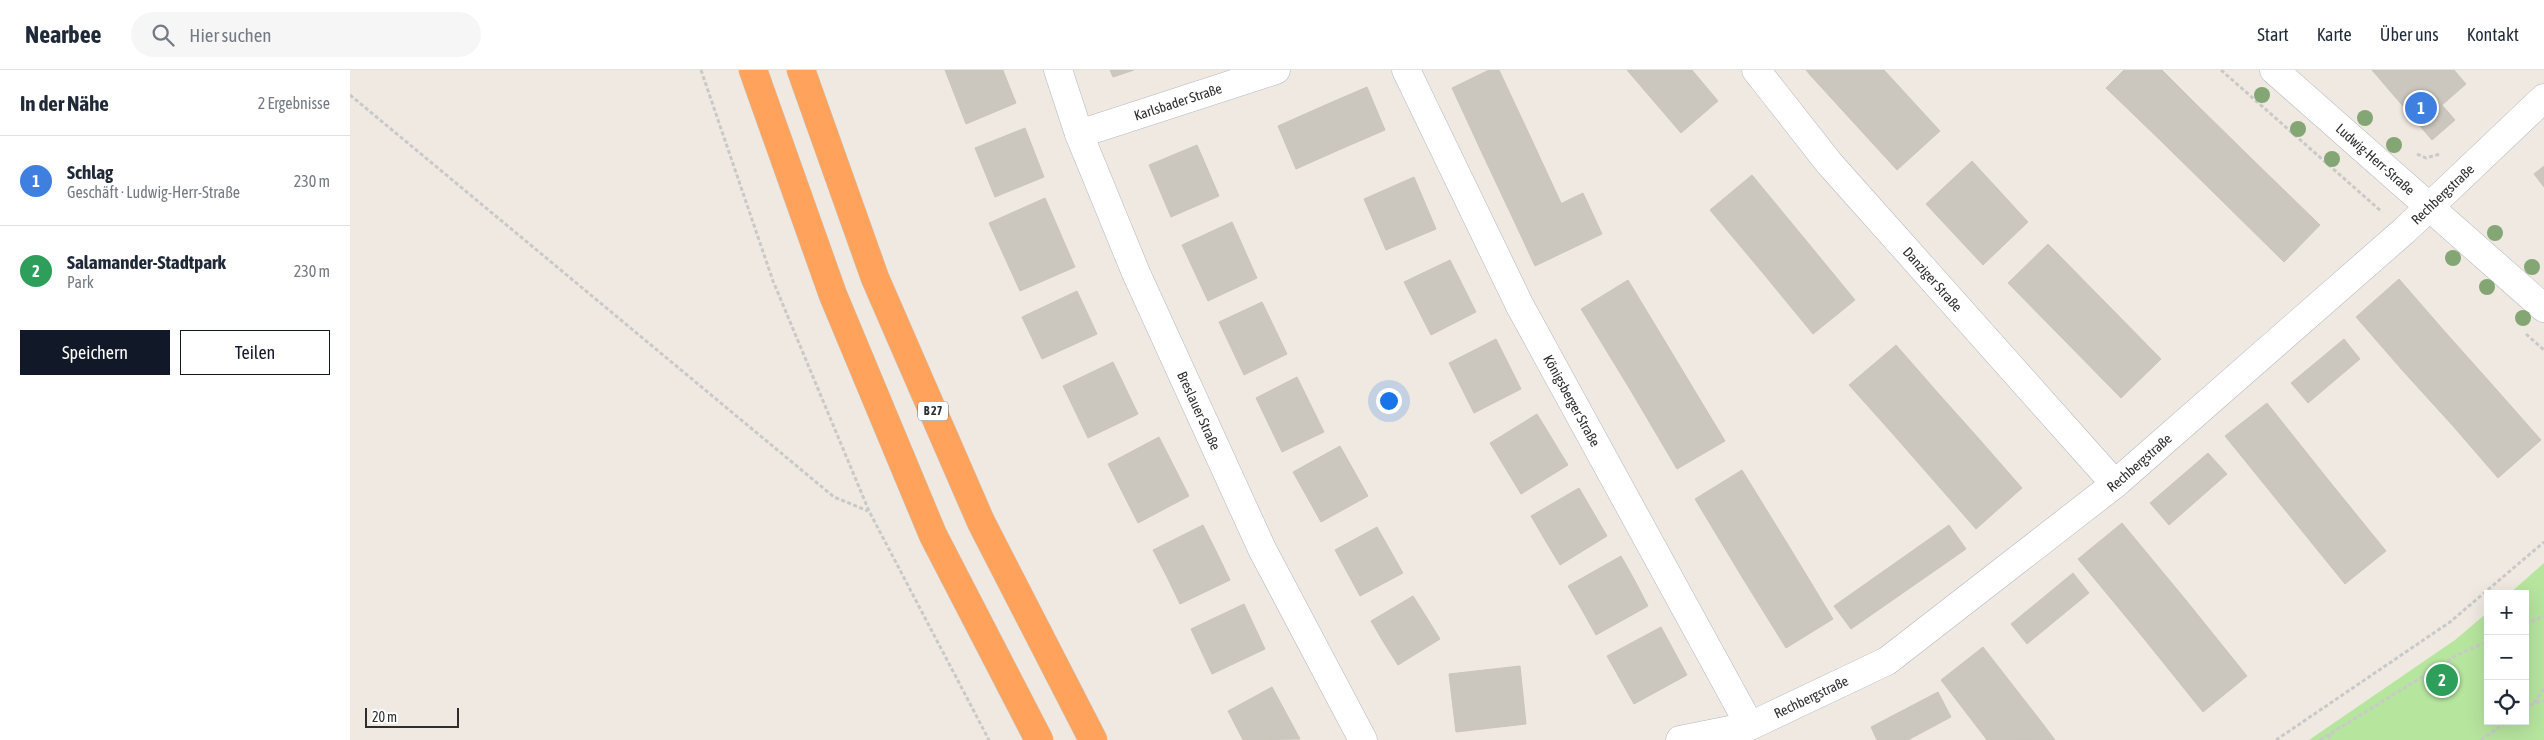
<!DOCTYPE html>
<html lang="de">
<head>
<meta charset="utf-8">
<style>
	body { margin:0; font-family:"Asap Condensed",sans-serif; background:#f6f6f7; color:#1f2937 }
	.controls { position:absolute; right:15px; bottom:15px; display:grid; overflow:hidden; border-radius:0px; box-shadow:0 5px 20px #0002 }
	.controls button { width:45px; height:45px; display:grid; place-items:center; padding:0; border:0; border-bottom:1px solid #e0e1e3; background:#fff; color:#1f2937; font:25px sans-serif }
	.scale { position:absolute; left:15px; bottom:12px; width:94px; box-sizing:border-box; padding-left:5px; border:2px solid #2e2e2e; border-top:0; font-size:14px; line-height:18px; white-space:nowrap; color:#2e2e2e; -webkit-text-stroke:4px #fff; paint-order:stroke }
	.you { position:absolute; left:1038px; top:330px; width:18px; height:18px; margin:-12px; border:4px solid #fff; border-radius:50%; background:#1a73e8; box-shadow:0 0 0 8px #1a73e833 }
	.badge { display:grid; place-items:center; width:32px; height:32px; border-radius:50%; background:#111827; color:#fff; font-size:16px; font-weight:700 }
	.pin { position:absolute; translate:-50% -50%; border:2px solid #fff; box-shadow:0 1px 5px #0006 }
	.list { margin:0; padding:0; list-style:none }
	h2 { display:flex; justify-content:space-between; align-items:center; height:65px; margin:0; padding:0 20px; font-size:21px }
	h2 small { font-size:16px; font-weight:400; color:#747a83 }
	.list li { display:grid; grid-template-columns:32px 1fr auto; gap:15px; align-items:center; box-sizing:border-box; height:90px; padding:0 20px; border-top:1px solid #e0e1e3 }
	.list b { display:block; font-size:19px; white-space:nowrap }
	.list p { margin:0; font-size:16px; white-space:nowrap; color:#747a83 }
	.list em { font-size:16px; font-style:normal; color:#747a83 }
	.actions { display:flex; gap:10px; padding:15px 20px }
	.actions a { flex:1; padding:11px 0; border:1px solid #111827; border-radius:0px; text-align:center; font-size:18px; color:#111827 }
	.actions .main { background:#111827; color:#fff }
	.icon { flex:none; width:28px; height:28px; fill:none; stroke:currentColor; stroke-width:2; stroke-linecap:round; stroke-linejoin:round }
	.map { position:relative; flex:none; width:2194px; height:670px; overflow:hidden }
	header { display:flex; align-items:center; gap:30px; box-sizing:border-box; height:70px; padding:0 25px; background:#fff; border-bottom:1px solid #e0e1e3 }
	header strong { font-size:24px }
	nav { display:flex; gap:28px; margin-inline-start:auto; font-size:18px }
	.search { width:350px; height:45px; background:#f6f6f7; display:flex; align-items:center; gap:12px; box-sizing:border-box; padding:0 18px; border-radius:28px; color:#747a83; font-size:19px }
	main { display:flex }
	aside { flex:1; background:#fff }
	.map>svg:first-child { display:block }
</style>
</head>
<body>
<header>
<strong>Nearbee</strong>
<div class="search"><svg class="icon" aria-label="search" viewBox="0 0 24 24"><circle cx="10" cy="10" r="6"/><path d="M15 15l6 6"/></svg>Hier suchen</div>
<nav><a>Start</a><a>Karte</a><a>Über uns</a><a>Kontakt</a></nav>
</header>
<main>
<aside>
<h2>In der Nähe<small>2 Ergebnisse</small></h2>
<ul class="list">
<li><span class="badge" style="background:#3f7fe0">1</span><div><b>Schlag</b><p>Geschäft · Ludwig-Herr-Straße</p></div><em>230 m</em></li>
<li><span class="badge" style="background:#2e9e5b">2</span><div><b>Salamander-Stadtpark</b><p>Park</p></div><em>230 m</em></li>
</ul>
<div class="actions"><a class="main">Speichern</a><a>Teilen</a></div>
</aside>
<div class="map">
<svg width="2194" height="670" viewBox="0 0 2194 670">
	<rect width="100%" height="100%" fill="#efe9e1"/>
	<polygon fill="#b6e59e" points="2194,493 2194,670 1959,670 2105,570 2138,542 2138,651 2175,651 2175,524 2159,524"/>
	<g fill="#cbc7bf" stroke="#cbc5ba">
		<polygon points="595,0 653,0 654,3 604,23"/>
		<polygon points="760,0 784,0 763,7"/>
		<polygon points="1139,0 1149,0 1179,64 1133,85 1102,18"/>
		<polygon points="1277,0 1342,0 1368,31 1331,63"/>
		<polygon points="1456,0 1468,0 1461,6"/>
		<polygon points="1468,0 1534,0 1590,61 1547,100 1461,6"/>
		<polygon points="1774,0 1812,0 1847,35 1811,71 1756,18"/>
		<polygon points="2022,0 2104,0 2116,14 2092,35 2105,50 2082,70"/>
		<polygon points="654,3 666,33 616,54 604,23"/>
		<polygon points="1017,17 1035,60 991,79 973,36"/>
		<polygon points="1847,35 1901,88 1865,124 1811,71"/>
		<polygon points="973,36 991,79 946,99 928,56"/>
		<polygon points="675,58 694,107 645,127 625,78"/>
		<polygon points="1179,64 1211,133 1166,155 1133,85"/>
		<polygon points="847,75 869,126 821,147 799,95"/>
		<polygon points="1901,88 1970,155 1934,192 1865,124"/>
		<polygon points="1622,91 1678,152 1633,195 1576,134"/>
		<polygon points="2194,96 2194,117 2184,104"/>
		<polygon points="1402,105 1454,168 1412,202 1360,140"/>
		<polygon points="1064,107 1086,159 1036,180 1014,129"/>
		<polygon points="1233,123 1252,164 1185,196 1166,155"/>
		<polygon points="695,128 725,197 670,221 639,153"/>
		<polygon points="882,152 907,208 858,231 832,175"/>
		<polygon points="1454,168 1505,230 1463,264 1412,202"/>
		<polygon points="1698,174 1755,232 1715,271 1658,213"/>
		<polygon points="1100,190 1126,242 1081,265 1054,212"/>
		<polygon points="2049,209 2096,263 2053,301 2006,247"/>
		<polygon points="1278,210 1328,293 1281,321 1231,239"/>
		<polygon points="727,221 747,264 692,289 672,247"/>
		<polygon points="912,232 937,284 894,305 869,252"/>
		<polygon points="1755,232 1811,289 1771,328 1715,271"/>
		<polygon points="2096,263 2146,319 2103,356 2053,301"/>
		<polygon points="1146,269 1171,319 1124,343 1099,293"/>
		<polygon points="1994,269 2010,289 1958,333 1941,313"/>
		<polygon points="1546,275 1588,323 1542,363 1499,315"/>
		<polygon points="763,292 788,344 738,368 713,316"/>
		<polygon points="1328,293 1375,371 1327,399 1281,321"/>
		<polygon points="947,307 974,362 932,382 906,328"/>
		<polygon points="2146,319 2191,370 2148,408 2103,356"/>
		<polygon points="1588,323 1630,370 1584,411 1542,363"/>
		<polygon points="1917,333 1976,407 1935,440 1875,366"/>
		<polygon points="1187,344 1218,395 1171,424 1140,373"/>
		<polygon points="809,367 839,426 788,453 758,394"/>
		<polygon points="1630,370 1672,418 1626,459 1584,411"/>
		<polygon points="990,376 1018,426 971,452 943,402"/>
		<polygon points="1858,383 1877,404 1819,455 1800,433"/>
		<polygon points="1392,400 1440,478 1392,507 1345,429"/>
		<polygon points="1976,407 2036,481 1995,514 1935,440"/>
		<polygon points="1229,418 1243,442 1195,470 1181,446"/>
		<polygon points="1243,442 1257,466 1210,495 1195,470"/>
		<polygon points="1772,453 1835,529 1791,565 1728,489"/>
		<polygon points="853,455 867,483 817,507 803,480"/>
		<polygon points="1599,455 1616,479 1501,559 1484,536"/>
		<polygon points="1027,457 1053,503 1010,526 985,480"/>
		<polygon points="1440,478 1483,549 1436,578 1392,507"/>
		<polygon points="867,483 880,510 830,534 817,507"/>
		<polygon points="1271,486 1285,511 1232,540 1218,516"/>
		<polygon points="1723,503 1739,523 1677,574 1661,554"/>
		<polygon points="1285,511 1298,536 1246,565 1232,540"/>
		<polygon points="1063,526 1077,548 1034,573 1021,551"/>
		<polygon points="1835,529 1897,606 1853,642 1791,565"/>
		<polygon points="894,534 915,579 862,604 841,559"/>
		<polygon points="1077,548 1090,569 1048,595 1034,573"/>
		<polygon points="1311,557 1337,605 1284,634 1257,586"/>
		<polygon points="1633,577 1693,654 1673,670 1637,670 1591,610"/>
		<polygon points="1170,596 1176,654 1106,662 1099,604"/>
		<polygon points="922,617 950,669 893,670 878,641"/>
		<polygon points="1588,622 1601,647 1558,670 1527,670 1521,657"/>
		<polygon points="1693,654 1705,670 1673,670"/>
	</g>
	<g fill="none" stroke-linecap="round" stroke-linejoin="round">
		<defs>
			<g id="street">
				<path id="s1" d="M708,0L729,64L786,203L912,479L1013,670"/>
				<path id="s2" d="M1056,0L1170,236L1400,656"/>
				<path id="s3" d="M1406,0L1479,93L1765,414"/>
				<path id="s4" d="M1924,0L2194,238"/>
				<path id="s5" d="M729,64L926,0"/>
				<path id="s6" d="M1330,670L1400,656L1537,591L1765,414L2055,160L2194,28"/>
			</g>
			<g id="highway">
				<polyline points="403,0 483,225 583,465 689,670"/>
				<polyline points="451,0 525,208 631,452 743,670"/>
			</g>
		</defs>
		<use href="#street" stroke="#b4b7c1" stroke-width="29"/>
		<use href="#highway" stroke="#c9c9c9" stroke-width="29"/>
		<g stroke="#c9c9c9" stroke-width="3" stroke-dasharray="4 2.5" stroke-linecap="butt">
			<polyline points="351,0 423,211 519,441 639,670"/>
			<polyline points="1871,0 2032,142"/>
			<polyline points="0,25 484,427 518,441"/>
			<polyline points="2067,84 2076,88 2090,84"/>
			<polyline points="2176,264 2194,280"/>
			<polyline points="2175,554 2194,546"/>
			<polyline points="2184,633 2194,619"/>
			<polyline points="2175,639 2184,633 2194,631"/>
			<polyline points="1979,664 1980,670"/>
			<polyline points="1926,670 2100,552 2194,472"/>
			<polyline points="1970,670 2109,584 2138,571"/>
			<polyline points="2131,670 2158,651"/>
		</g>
		<use href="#street" stroke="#fff" stroke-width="28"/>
		<use href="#highway" stroke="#ffa35c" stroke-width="28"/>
	</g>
	<g fill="#84a574">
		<circle cx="1912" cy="25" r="8"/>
		<circle cx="2015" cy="48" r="8"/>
		<circle cx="1948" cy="59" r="8"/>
		<circle cx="2044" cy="75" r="8"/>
		<circle cx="1982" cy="89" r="8"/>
		<circle cx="2145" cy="163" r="8"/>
		<circle cx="2103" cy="188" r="8"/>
		<circle cx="2182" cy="197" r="8"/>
		<circle cx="2137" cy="217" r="8"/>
		<circle cx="2173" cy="248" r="8"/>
	</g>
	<g text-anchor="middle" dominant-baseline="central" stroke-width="4" stroke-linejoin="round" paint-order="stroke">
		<rect fill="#fff" stroke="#6d6d6d" stroke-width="1" x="568" y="331.5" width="30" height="19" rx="4"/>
		<g font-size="12" font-weight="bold" fill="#2e2e2e">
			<text x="583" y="341">B 27</text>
		</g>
		<g font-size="14" fill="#2e2e2e" stroke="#fff">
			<text stroke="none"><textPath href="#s5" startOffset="104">Karlsbader Straße</textPath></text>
			<text stroke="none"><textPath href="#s4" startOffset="135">Ludwig-Herr-Straße</textPath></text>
			<text stroke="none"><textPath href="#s6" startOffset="949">Rechbergstraße</textPath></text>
			<text stroke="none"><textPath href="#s3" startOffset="274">Danziger Straße</textPath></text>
			<text stroke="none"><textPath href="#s2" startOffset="370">Königsberger Straße</textPath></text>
			<text stroke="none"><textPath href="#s1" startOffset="369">Breslauer Straße</textPath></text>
			<text stroke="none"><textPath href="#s6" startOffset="544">Rechbergstraße</textPath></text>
			<text stroke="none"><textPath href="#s6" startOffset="139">Rechbergstraße</textPath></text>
		</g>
	</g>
</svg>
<div class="controls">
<button>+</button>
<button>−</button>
<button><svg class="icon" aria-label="locate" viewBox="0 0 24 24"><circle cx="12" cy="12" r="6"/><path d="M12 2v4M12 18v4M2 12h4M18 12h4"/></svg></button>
</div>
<div class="scale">20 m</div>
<div class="you"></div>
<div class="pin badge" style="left:2071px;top:38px;background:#3f7fe0">1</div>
<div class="pin badge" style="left:2092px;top:610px;background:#2e9e5b">2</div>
</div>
</main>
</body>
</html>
